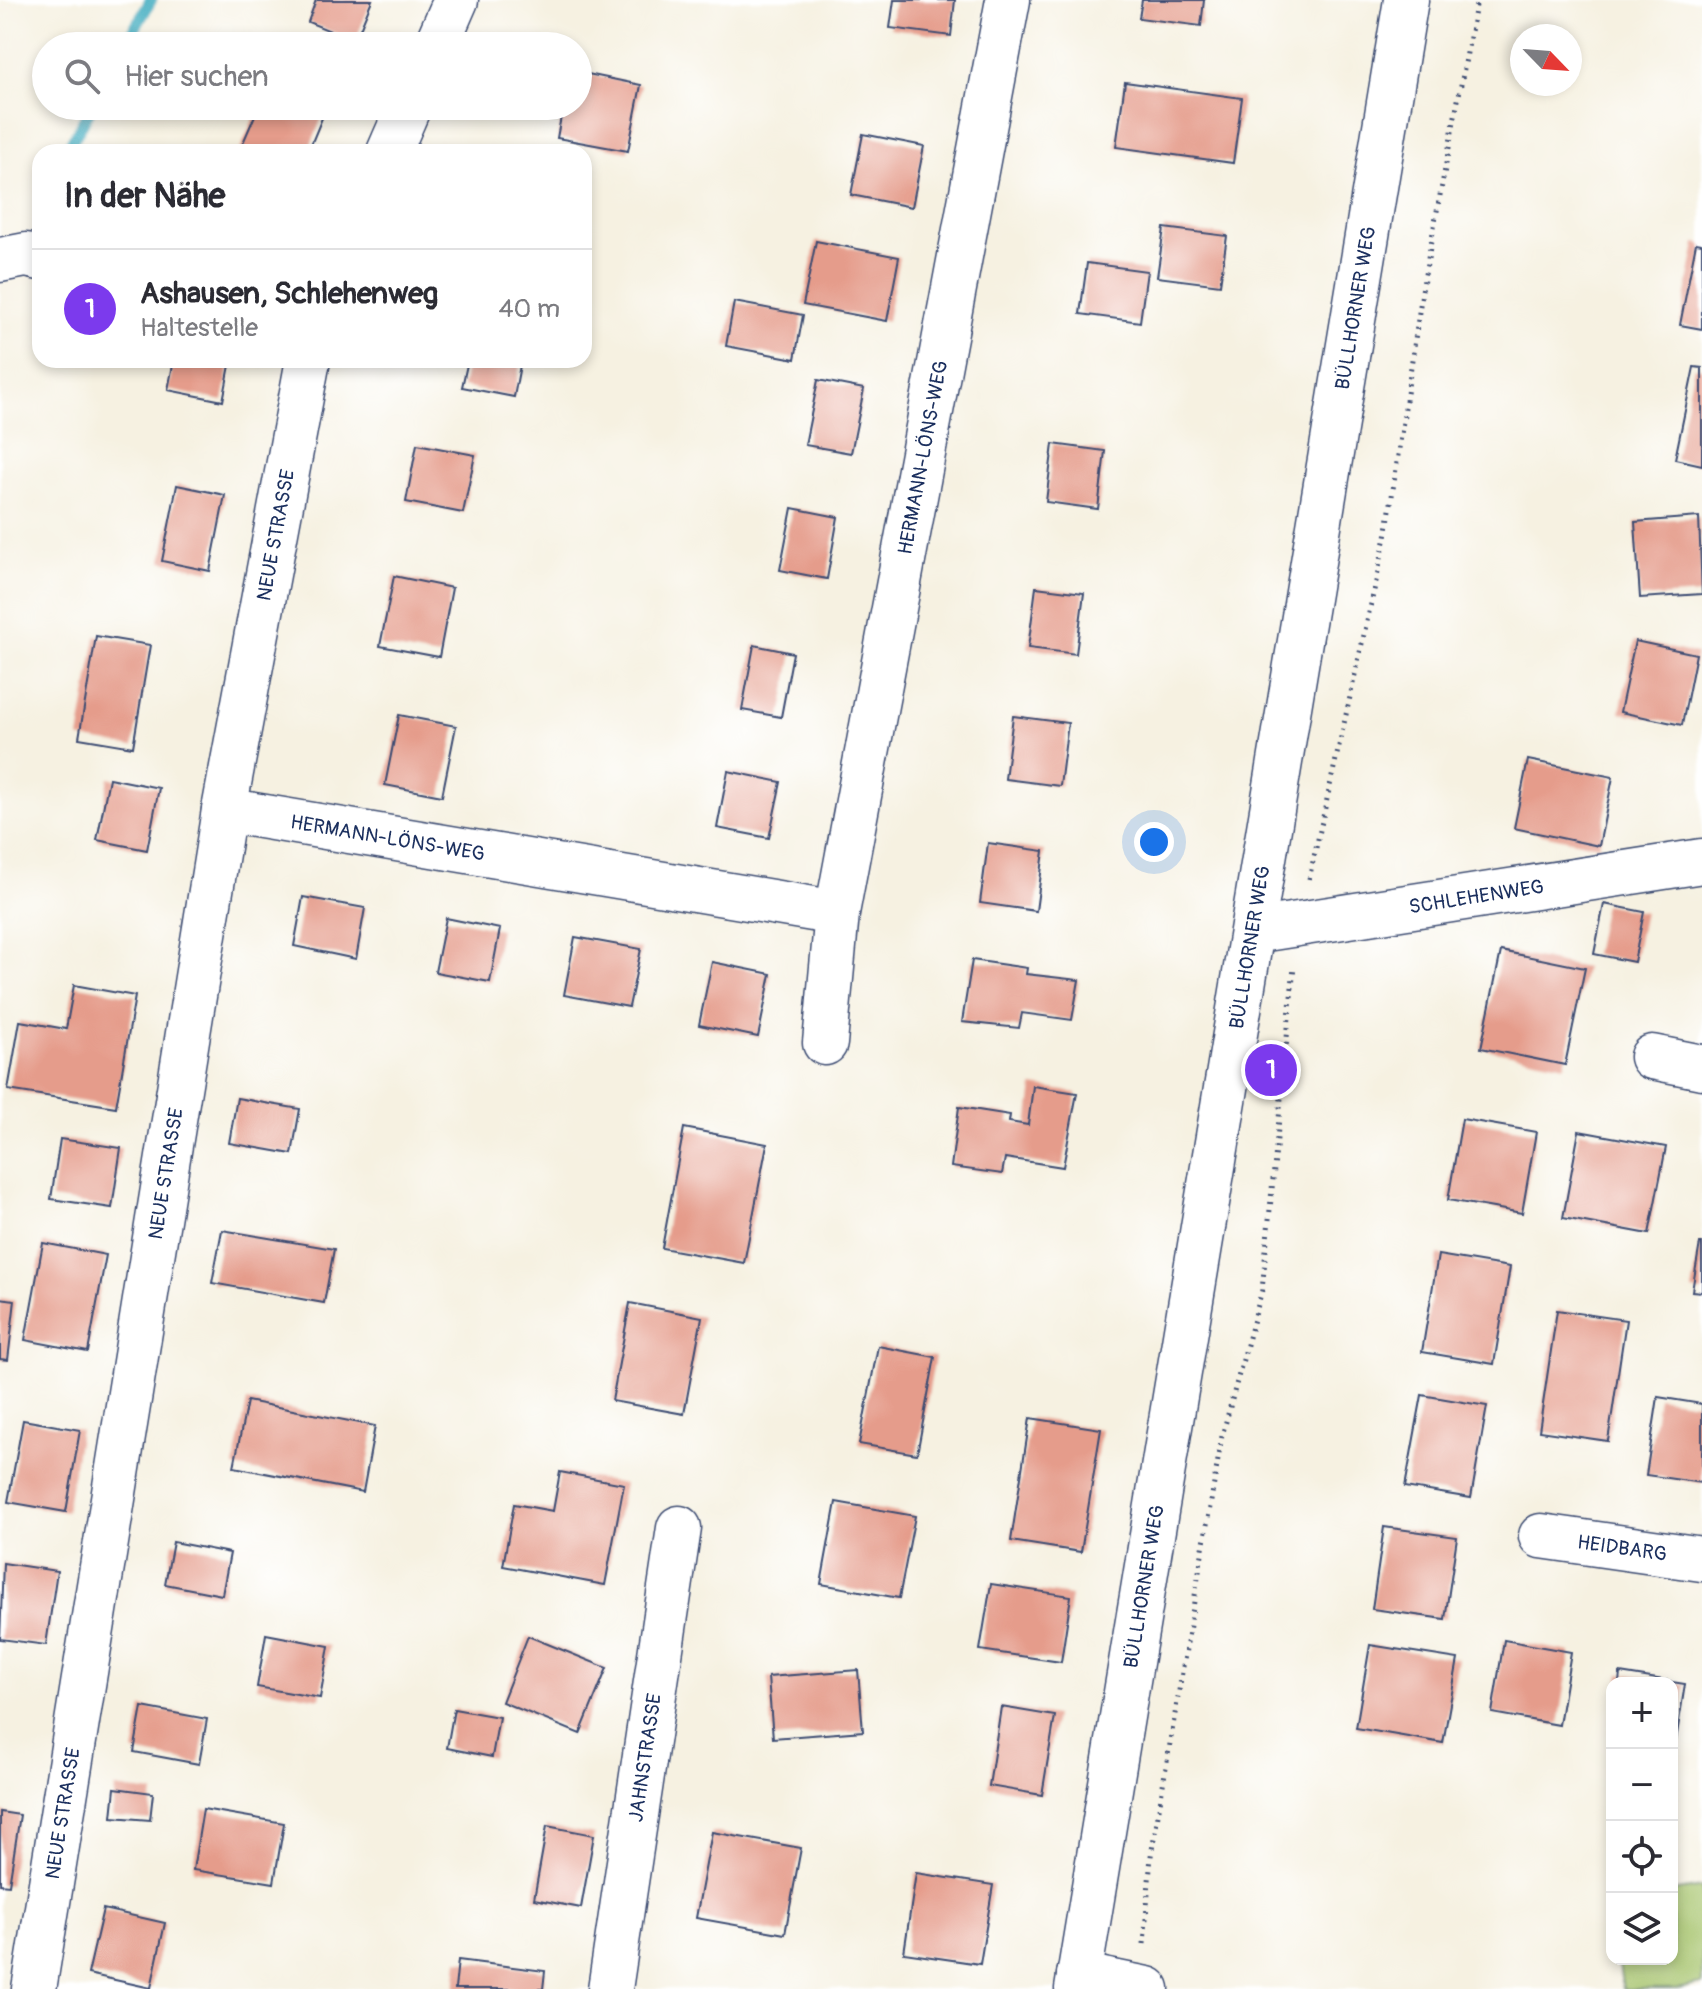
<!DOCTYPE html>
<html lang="de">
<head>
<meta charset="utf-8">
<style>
	body { margin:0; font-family:Pangolin,sans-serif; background:#f7f7f7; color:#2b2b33 }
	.controls { position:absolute; right:24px; bottom:24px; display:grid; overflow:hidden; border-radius:16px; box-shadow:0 4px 12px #0003 }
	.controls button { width:72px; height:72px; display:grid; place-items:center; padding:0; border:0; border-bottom:2px solid #e1e1e2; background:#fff; color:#2b2b33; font:40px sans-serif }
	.compass { position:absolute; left:1510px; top:24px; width:72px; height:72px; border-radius:50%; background:#fff; box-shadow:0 4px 12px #0003; rotate:115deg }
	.you { position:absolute; left:1154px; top:842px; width:28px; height:28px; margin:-20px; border:6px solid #fff; border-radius:50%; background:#1a73e8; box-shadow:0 0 0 12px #1a73e833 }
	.badge { display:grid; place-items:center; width:52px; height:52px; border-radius:50%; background:#7c3aed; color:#fff; font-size:26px; font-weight:700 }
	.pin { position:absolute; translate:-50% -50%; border:4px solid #fff; box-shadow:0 2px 8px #0006 }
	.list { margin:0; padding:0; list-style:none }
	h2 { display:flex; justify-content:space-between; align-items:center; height:104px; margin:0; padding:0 32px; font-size:34px }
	h2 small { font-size:26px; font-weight:400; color:#7c7c81 }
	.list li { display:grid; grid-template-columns:52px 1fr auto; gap:24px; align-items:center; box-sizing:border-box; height:120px; padding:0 32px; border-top:2px solid #e1e1e2 }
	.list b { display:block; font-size:30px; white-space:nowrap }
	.list p { margin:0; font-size:26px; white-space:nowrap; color:#7c7c81 }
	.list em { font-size:26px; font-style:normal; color:#7c7c81 }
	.icon { flex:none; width:44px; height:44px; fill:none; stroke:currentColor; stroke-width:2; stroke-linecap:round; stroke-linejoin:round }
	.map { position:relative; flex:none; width:1702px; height:1989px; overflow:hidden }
	.search { position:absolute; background:#fff; box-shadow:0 4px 12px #0003; left:32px; top:32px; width:560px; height:88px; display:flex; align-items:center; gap:20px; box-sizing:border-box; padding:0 28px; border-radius:44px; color:#7c7c81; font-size:30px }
	.panel { position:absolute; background:#fff; box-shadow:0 4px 12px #0003; left:32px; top:144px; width:560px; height:224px; border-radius:24px }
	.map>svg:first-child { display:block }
</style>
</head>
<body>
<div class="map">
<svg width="1702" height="1989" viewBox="0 0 1702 1989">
	<rect width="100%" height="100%" fill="#fff"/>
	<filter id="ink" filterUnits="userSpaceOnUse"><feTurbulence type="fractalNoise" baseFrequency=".0125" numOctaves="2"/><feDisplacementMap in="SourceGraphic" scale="16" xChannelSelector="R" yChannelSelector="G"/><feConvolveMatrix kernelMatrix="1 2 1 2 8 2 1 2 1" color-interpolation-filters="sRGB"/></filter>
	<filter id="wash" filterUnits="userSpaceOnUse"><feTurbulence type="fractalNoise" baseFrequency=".006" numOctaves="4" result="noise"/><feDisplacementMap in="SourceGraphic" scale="32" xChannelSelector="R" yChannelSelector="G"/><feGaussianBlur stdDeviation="1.8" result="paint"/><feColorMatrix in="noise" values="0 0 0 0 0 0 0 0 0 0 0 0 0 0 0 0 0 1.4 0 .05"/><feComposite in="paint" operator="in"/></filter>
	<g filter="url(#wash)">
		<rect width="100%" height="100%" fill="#f6f1e1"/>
		<polygon fill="#a5c36a" stroke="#607964" stroke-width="2" points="1702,1887 1702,1984 1677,1989 1623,1989 1618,1959 1672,1959 1672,1892"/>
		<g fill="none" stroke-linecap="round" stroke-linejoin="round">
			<g stroke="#40acbf" stroke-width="12">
				<polyline points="125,46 151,0"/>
				<polyline points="66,152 92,106"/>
			</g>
		</g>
		<g id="blocks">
			<g fill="#e59c8b">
				<polygon points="316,0 372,0 355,41 308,22"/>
				<polygon points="894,0 955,0 951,36 890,28"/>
				<polygon points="1142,0 1204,0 1201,26 1139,18"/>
				<polygon points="578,72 641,85 628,151 557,138 563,106 578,106"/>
				<polygon points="1125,82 1242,98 1233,163 1116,147"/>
				<polygon points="259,106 327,106 308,152 239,152"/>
				<polygon points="863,134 924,146 912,207 851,195"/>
				<polygon points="1164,228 1227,236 1220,285 1157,277"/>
				<polygon points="816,241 899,257 887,321 803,305"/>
				<polygon points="1696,243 1702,244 1702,329 1680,325"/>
				<polygon points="1087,263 1147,271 1140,322 1080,314"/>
				<polygon points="734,302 803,315 795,359 726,346"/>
				<polygon points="174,360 231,360 223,401 168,390"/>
				<polygon points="468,360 521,360 514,397 462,387"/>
				<polygon points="1694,367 1702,368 1702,465 1675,459"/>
				<polygon points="818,380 864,389 851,453 805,445"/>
				<polygon points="417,444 475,455 463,513 406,502"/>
				<polygon points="1053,444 1105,451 1098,509 1046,502"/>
				<polygon points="177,485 225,495 210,571 162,561"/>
				<polygon points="792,508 838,517 827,579 780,570"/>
				<polygon points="1699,517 1702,594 1640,598 1635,522"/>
				<polygon points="394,576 452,588 439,657 380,646"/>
				<polygon points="1036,587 1084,593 1076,654 1028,648"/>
				<polygon points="96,636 150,645 133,747 79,738"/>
				<polygon points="1635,641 1696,654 1682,725 1620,712"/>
				<polygon points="754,645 793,653 781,717 742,710"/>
				<polygon points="399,715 456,726 442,796 385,785"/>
				<polygon points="1013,716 1068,723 1060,786 1005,779"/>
				<polygon points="1528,760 1613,777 1599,846 1514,828"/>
				<polygon points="728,771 781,782 769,838 717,828"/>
				<polygon points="109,778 159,788 147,850 97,840"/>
				<polygon points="988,843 1044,851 1036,911 980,903"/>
				<polygon points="303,897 365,908 356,959 294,946"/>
				<polygon points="1604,904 1644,912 1634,962 1594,954"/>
				<polygon points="446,918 500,929 490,982 435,972"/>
				<polygon points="575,937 641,949 629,1007 564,995"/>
				<polygon points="1501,951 1585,968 1565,1065 1481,1048"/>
				<polygon points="972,960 1027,968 1026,974 1079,980 1072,1020 1022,1013 1019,1028 962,1022"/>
				<polygon points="712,962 771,974 758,1037 699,1025"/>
				<polygon points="74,985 135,996 116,1107 8,1090 20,1021 66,1029"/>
				<polygon points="1033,1086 1077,1093 1063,1167 1005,1158 1002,1174 951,1167 959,1107 1010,1115 1009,1122 1028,1125"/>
				<polygon points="237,1098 300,1109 292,1154 229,1143"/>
				<polygon points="1462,1119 1536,1132 1522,1213 1448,1200"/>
				<polygon points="684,1128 767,1144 744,1263 662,1248"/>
				<polygon points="1579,1131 1666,1147 1649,1234 1563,1218"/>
				<polygon points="60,1139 121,1148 112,1208 51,1199"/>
				<polygon points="222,1230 334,1249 324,1303 212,1283"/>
				<polygon points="43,1243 106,1255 88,1352 25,1340"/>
				<polygon points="1700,1243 1702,1243 1702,1292 1692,1291"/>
				<polygon points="1438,1255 1510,1267 1494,1364 1422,1352"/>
				<polygon points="0,1298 15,1300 8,1360 0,1359"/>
				<polygon points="630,1303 702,1317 684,1414 612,1401"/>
				<polygon points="1557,1310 1626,1320 1608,1441 1539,1431"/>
				<polygon points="878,1346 935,1357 917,1454 859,1444"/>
				<polygon points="1422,1395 1487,1406 1471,1498 1405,1487"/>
				<polygon points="1658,1397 1702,1404 1702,1483 1646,1475"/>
				<polygon points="247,1401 375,1426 363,1492 234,1467"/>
				<polygon points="1030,1418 1101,1429 1081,1552 1011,1541"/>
				<polygon points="23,1420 80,1430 66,1512 8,1502"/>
				<polygon points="560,1472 624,1484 605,1585 503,1566 514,1504 553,1511"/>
				<polygon points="836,1502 915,1516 899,1598 821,1584"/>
				<polygon points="1384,1527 1457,1537 1445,1619 1372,1609"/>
				<polygon points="173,1542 230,1553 222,1595 165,1584"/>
				<polygon points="3,1563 57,1571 46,1645 0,1639"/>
				<polygon points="991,1584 1071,1596 1061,1662 980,1650"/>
				<polygon points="266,1634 329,1646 320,1698 257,1687"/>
				<polygon points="528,1636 607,1668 580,1734 502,1702"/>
				<polygon points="1504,1640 1571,1652 1559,1725 1492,1713"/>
				<polygon points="1370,1645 1458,1659 1443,1743 1356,1728"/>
				<polygon points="858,1670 863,1731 773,1738 768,1677"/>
				<polygon points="1620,1673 1670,1681 1669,1683 1619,1683"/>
				<polygon points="1672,1682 1685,1684 1674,1753 1672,1753"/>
				<polygon points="142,1707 207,1719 199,1764 134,1752"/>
				<polygon points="1001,1707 1055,1716 1042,1795 989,1786"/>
				<polygon points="454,1709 499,1717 492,1757 447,1748"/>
				<polygon points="115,1788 153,1793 150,1820 112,1817"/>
				<polygon points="203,1809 284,1823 274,1883 193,1870"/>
				<polygon points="0,1812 20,1815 9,1885 0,1884"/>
				<polygon points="547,1826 594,1835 581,1908 534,1899"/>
				<polygon points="712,1832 801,1848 785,1934 696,1918"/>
				<polygon points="916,1873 993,1885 980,1964 904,1953"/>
				<polygon points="103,1909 165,1923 151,1988 88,1974"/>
				<polygon points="458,1960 545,1971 543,1989 455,1989"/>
			</g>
		</g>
	</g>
	<g filter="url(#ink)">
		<use href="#blocks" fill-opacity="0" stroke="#3c4c72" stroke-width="2"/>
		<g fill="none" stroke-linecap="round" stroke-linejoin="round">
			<defs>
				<g id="minor">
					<polyline points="436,46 456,0"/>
					<polyline points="389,152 409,106"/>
					<polyline points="0,260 26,255 40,258"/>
					<path id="s1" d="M224,810L837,913"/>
					<path id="s2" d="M1253,931L1702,861"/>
					<path id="s3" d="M825,1043L837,913L1008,0"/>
					<polyline points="1652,1057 1702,1067"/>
					<path id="s4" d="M1541,1536L1702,1559"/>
					<polyline points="1079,1975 1147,1989"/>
					<path id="s5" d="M34,1989L224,810L308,360"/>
					<path id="s6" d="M610,1989L679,1528"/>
					<path id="s7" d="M1077,1989L1406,0"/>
				</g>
			</defs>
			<use href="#minor" stroke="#3c4c72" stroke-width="47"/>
			<g stroke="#3c4c72" stroke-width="5" stroke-dasharray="2 6" stroke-linecap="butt">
				<polyline points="1309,879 1386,537 1423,285 1477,0"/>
				<polyline points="1144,1944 1151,1856 1222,1436 1262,1290 1294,967"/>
			</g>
			<use href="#minor" stroke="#fff" stroke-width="44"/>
		</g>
	</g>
	<g text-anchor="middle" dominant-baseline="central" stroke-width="6" stroke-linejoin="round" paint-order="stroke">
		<g font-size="20" fill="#1b2f5e" stroke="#fff">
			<text stroke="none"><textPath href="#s7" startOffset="1704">BÜLLHORNER WEG</textPath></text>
			<text stroke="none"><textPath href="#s3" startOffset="594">HERMANN-LÖNS-WEG</textPath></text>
			<text stroke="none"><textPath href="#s5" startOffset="1474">NEUE STRASSE</textPath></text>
			<text stroke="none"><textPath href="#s1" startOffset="166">HERMANN-LÖNS-WEG</textPath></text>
			<text stroke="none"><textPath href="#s2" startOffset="226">SCHLEHENWEG</textPath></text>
			<text stroke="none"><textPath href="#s7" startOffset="1056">BÜLLHORNER WEG</textPath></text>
			<text stroke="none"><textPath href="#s5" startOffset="826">NEUE STRASSE</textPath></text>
			<text stroke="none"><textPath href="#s4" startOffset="82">HEIDBARG</textPath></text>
			<text stroke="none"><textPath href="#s7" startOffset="408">BÜLLHORNER WEG</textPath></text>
			<text stroke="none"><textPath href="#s6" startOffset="234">JAHNSTRASSE</textPath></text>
			<text stroke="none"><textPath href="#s5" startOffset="178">NEUE STRASSE</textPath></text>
		</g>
	</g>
</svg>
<div class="controls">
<button>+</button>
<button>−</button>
<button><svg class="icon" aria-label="locate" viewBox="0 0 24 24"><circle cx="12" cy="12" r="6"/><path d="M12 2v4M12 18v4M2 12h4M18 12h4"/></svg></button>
<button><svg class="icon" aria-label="layers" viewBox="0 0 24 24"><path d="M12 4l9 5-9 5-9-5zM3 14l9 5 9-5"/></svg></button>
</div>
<svg class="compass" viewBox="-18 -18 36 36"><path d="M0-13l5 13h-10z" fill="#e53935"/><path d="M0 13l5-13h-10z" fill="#7c7c81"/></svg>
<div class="you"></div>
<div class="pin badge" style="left:1271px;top:1070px">1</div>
<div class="search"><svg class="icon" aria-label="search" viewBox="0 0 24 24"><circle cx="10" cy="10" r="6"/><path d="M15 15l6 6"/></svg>Hier suchen</div>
<section class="panel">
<h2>In der Nähe<small></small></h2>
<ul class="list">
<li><span class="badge">1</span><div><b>Ashausen, Schlehenweg</b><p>Haltestelle</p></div><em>40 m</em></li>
</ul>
</section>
</div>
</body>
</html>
